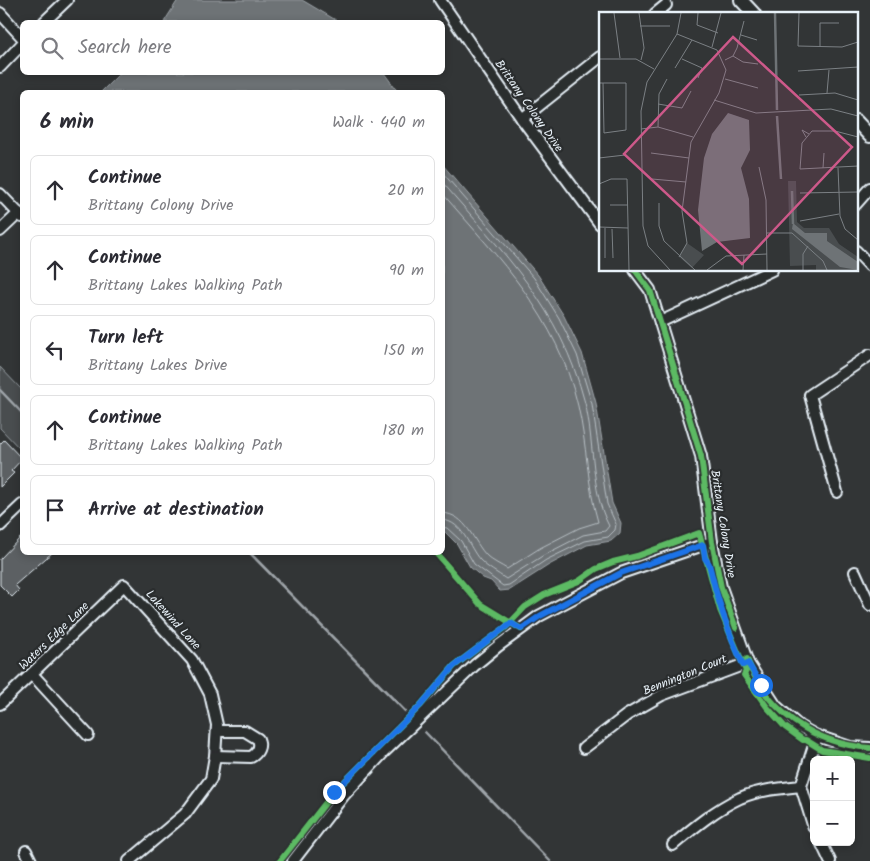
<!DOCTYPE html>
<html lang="en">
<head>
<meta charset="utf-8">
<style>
	body { margin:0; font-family:Kalam,sans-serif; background:#f2f2f3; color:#2b2b33 }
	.controls { position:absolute; right:15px; bottom:15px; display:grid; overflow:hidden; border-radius:8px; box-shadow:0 2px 8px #0003 }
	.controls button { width:45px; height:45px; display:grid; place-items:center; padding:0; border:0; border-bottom:1px solid #e1e1e2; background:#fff; color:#2b2b33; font:25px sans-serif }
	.stop { position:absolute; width:15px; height:15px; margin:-11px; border:4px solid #1a73e8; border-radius:50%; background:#fff }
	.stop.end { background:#1a73e8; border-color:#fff; box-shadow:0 1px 5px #0008 }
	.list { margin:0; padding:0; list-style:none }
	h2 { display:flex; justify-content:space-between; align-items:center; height:65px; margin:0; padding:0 20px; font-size:21px }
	h2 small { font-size:16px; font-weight:400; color:#7c7c81 }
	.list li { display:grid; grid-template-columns:32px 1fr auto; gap:15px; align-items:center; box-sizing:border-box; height:70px; margin:0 10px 10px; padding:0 10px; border:1px solid #e1e1e2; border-radius:8px }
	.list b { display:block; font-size:19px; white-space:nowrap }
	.list p { margin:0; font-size:16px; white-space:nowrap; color:#7c7c81 }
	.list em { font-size:16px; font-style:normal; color:#7c7c81 }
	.icon { flex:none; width:28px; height:28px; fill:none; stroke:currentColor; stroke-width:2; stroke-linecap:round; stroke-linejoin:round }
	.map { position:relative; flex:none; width:870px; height:861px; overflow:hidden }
	.search { position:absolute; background:#fff; box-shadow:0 2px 8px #0003; left:20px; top:20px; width:425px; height:55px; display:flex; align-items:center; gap:12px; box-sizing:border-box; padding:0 18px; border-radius:8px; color:#7c7c81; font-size:19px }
	.panel { position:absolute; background:#fff; box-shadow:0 2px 8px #0003; left:20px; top:90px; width:425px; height:465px; border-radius:8px }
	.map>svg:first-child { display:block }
</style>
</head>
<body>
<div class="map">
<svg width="870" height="861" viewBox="0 0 870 861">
	<rect width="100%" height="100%" fill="#323536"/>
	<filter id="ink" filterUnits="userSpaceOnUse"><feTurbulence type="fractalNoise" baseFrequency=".02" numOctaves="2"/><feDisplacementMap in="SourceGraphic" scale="10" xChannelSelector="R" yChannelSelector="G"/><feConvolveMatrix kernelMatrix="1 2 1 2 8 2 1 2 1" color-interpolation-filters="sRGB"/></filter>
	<g filter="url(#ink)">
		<polygon fill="#494d4f" stroke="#989fa4" points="0,367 22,390 22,451 0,428"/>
		<g fill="#6e7376" stroke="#9fa5aa">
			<polygon points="178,0 302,0 339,22 164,22"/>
			<polygon points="121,72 384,73 398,92 101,92"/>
			<polygon points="442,164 538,275 564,316 582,353 596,403 612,503 621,523 620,533 611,541 587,545 549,565 510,590 500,591 491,581 483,578 470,567 457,544 443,530"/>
		</g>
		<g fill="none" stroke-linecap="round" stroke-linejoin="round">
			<g stroke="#b7bfc4" stroke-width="1">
				<polyline points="442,172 534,278 559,318 577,355 592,404 607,504 616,524 615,530 608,537 585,541 546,560 509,585 503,586 474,564 461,541 447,528 442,527"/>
				<path d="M442,182C505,255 560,307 585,403C595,443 590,490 609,526L605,531L583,535L544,555L506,579C498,573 487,568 480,560C469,548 463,521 442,520"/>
				<path d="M442,193C501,261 557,316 578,406C587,444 587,485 598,522L579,528L540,548L507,569C501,565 493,562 487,556C473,542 467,514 442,513"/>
			</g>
			<g stroke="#9fa5aa" stroke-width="2.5">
				<polyline points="0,390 22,413"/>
				<polyline points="249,552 405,711"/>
				<polyline points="425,732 550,861"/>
			</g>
		</g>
		<g fill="#5c6063" stroke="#e8f1f8">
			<polygon points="4,440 22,459 11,471 14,473 0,487 0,444"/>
			<polygon points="22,536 22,552 53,552 15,585 19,590 12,597 0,585 0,559"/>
		</g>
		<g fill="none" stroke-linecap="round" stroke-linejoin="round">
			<defs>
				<g id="minor">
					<polyline points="440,0 522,119 600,224"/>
					<polyline points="0,13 22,37"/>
					<polyline points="655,14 666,5"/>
					<polyline points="44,22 67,0"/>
					<polyline points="0,67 22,44"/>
					<polyline points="522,119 600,57"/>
					<polyline points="0,194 22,217"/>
					<polyline points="856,204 870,188"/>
					<polyline points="0,231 19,213"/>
					<polyline points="856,251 870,266"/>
					<polyline points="635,270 650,290 701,456 712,542 721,587 748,663 776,706 799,726 817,736 850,747 870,748"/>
					<polyline points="660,322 772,270"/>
					<polyline points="837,492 810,395 870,355"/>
					<polyline points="0,526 22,505"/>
					<polyline points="855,572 870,605"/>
					<polyline points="32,674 88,735"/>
					<polyline points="0,704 124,585 192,660 210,694 217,725 215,756 211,779 185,814 129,861"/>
					<polyline points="584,748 627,715 662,695 748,663"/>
					<path d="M215,756L251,757C258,753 261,746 258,739L245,731H217"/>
					<polyline points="814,828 801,786 817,736"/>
					<polyline points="821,842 830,861"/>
					<path d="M673,845C693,828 716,809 740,798C759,790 781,788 801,786"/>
					<polyline points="26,851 31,861"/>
					<polyline points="293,861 344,795 383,753 475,665 498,646 539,616 621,573 712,542"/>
				</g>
				<g id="tertiary">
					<polyline points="741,0 754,14"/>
					<polyline points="856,121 870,136"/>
				</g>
			</defs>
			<use href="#minor" stroke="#e8f1f8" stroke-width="14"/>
			<use href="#tertiary" stroke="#e8f1f8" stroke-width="16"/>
			<use href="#minor" stroke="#2a2d2e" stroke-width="10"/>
			<use href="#tertiary" stroke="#2a2d2e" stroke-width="12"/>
			<defs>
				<g id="cycleway">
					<polyline points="635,270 650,290 701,456 712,542 721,587 736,628"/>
					<polyline points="435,552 480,604 521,629"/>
					<path d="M747,659C766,712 815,744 870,748"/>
					<polyline points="280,861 334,792 420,706 454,666 506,627 525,607 544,595 579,581 596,569 613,562 637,556 699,533 720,610 746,671 744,675 767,707 785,727 803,740 806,740 822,750 870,758"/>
				</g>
			</defs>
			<use href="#cycleway" stroke="#2a2d2e" stroke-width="9"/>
			<use href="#cycleway" stroke="#5cba63" stroke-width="6"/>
		</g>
	</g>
	<g fill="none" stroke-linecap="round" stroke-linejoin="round" filter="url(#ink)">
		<path stroke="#1a73e8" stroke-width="6" d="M334,792L420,706L454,666L511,623L521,629L540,616L621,573L703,545L705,558L709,564C717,600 728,632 743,665L748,663L761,685"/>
	</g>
	<g text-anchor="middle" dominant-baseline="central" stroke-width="4.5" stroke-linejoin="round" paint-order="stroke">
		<g font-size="12" fill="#e8f1f8" stroke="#2a2d2e">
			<text transform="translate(529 106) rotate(55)">Brittany Colony Drive</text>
			<text transform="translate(723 524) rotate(81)">Brittany Colony Drive</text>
			<text transform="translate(173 620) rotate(48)">Lakewind Lane</text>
			<text transform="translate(54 636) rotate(-44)">Waters Edge Lane</text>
			<text transform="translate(685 675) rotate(-22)">Bennington Court</text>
		</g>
	</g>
	<g transform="translate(599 12)">
		<rect width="259" height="259" fill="#323536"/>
		<path d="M189,169H197L198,210L205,216H230L240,232L259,245V258H217V253L191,254ZM88,231L105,243L93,256L80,245Z" fill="#494d4f"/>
		<path d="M129,101L150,108L151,138L142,156L150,187L151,226L118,230L103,239L99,198L105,146L113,122ZM194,211L206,221H228V229L259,250V258L241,255L193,217Z" fill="#6e7376"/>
		<path fill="none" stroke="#6e7376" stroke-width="2.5" d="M176,1L178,98M178,104L182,167M193,179L194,212"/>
		<path fill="none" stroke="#7b8084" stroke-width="1" d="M15,1L21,46M40,1L45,36L42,48M99,1L98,13L119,21M200,1L199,34L243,35L259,30M41,14H71M78,22L118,38L127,58L120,81L92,130L83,199L88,231L80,245M142,23L158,28M221,34V11H240M113,35L122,1M134,44L144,50L159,52M0,47H37L55,57M83,47L103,56L99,66M126,48L134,44L138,36L145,9M76,56L93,28M199,59L259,55M126,67L159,76M0,71H27V118L5,121L4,71M228,81L230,58M200,83L236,81L259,88M115,88L157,101L232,97L259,104M59,92L83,96L92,79M59,115L60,82L68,67M42,117L59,115L94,125M207,125L203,118L210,122M259,125L236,119H213L203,131L201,157L259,154M52,141L90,146M0,146L26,143M160,155L167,188L168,258M224,156L225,141M239,156L241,204L246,217L259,228M53,167L87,170M0,172L12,167H28L30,258M201,181L259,180M60,191V214L65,229L96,258M11,193H29M201,209L240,202M0,215L29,216M6,216V246M13,217L14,246M168,221H193L224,249L228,258M71,258L49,234L44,214L42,99L48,70L78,22L82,1M108,258L127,244L168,242M144,258L145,243M204,258V242L209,234"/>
		<path fill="#cd598a" fill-opacity="0.15" stroke="#cd598a" stroke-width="2.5" d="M134,25L253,135L143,252L25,142Z"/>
		<rect width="259" height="259" fill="none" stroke="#e8f1f8" stroke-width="2.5"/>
	</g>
</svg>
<div class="controls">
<button>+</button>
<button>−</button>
</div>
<div class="stop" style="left:761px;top:685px"></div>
<div class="stop end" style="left:334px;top:792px"></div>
<div class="search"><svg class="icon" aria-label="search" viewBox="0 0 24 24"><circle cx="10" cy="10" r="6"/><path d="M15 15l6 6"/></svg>Search here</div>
<section class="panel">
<h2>6 min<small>Walk · 440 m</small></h2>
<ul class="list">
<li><svg class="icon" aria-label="ahead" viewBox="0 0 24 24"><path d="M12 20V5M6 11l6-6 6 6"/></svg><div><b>Continue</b><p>Brittany Colony Drive</p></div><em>20 m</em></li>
<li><svg class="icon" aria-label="ahead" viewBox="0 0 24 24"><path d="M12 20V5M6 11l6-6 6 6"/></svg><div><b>Continue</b><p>Brittany Lakes Walking Path</p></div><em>90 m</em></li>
<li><svg class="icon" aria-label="left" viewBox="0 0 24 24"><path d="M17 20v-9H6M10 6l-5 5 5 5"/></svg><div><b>Turn left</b><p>Brittany Lakes Drive</p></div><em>150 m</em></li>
<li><svg class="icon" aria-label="ahead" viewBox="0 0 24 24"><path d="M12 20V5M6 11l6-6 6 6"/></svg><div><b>Continue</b><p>Brittany Lakes Walking Path</p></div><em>180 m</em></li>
<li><svg class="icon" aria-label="arrive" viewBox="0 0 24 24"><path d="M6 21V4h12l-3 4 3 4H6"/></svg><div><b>Arrive at destination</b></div></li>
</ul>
</section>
</div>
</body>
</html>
